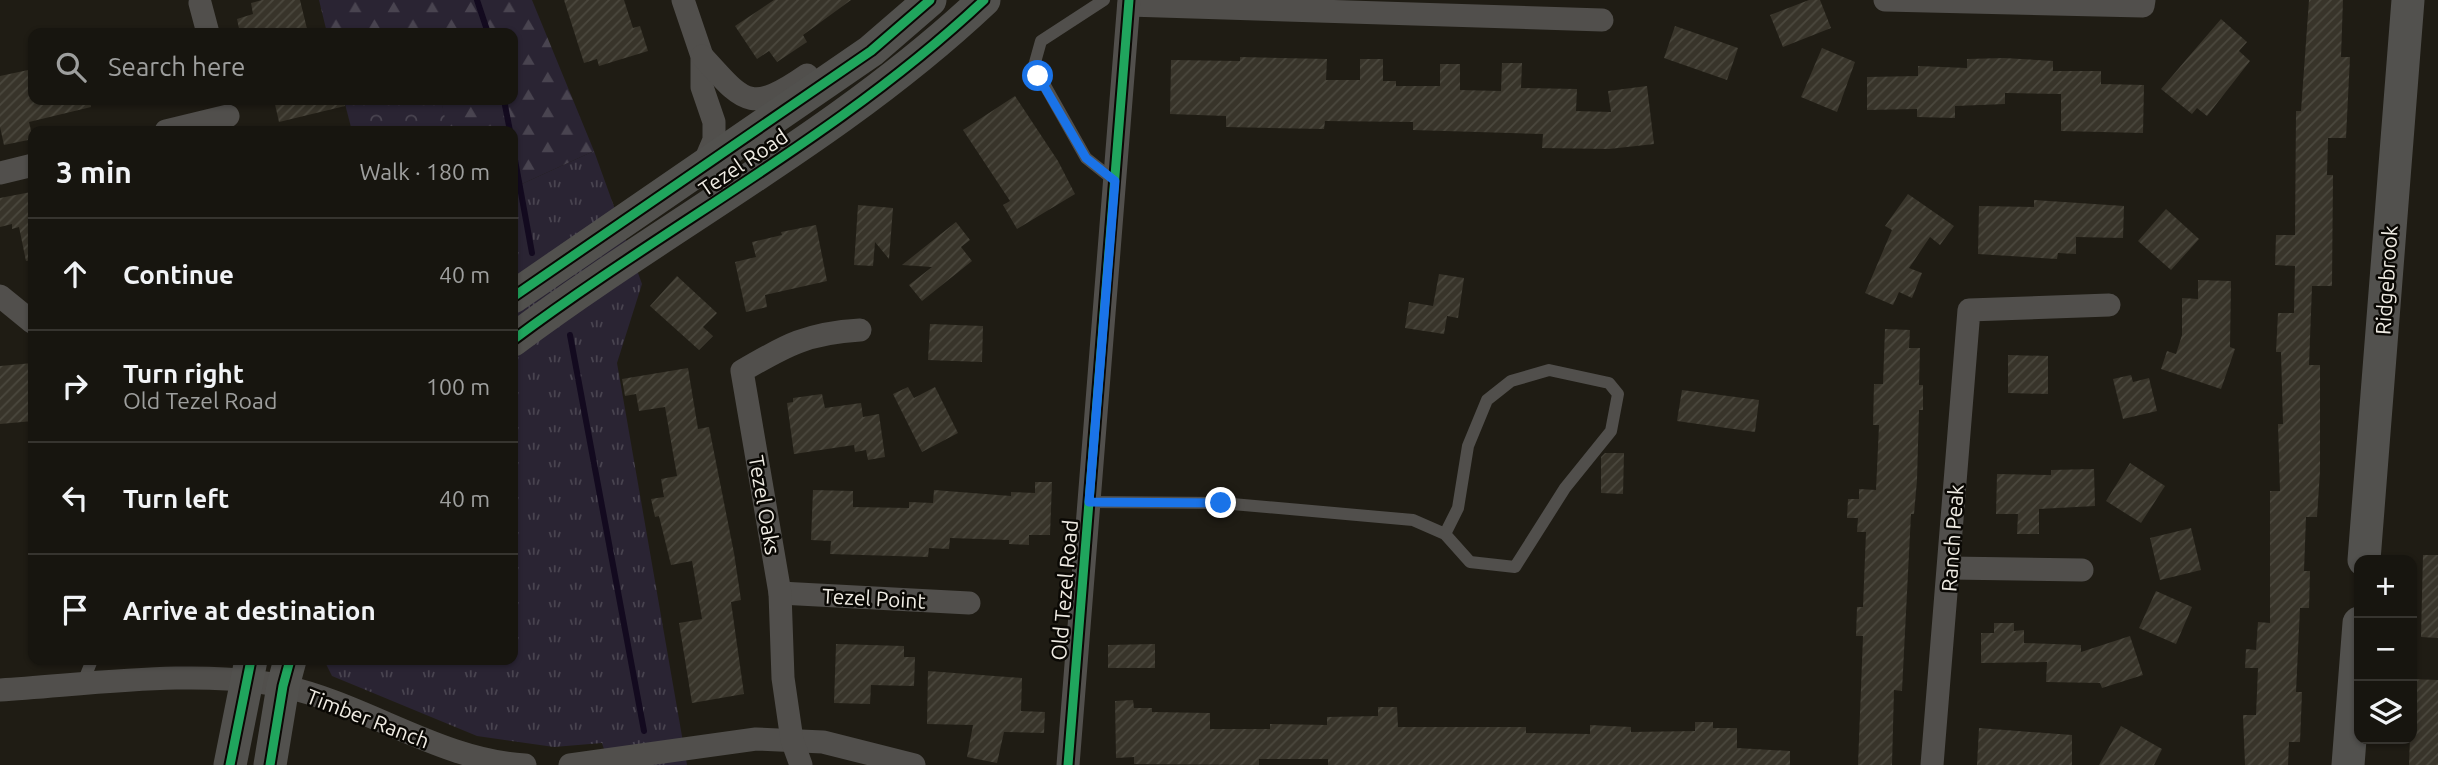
<!DOCTYPE html>
<html lang="en">
<head>
<meta charset="utf-8">
<style>
	body { margin:0; font-family:Ubuntu,sans-serif; background:#24221d; color:#f1f3f6 }
	.controls { position:absolute; right:21px; bottom:21px; display:grid; overflow:hidden; border-radius:14px; box-shadow:0 2px 5px #0004 }
	.controls button { width:63px; height:63px; display:grid; place-items:center; padding:0; border:0; border-bottom:2px solid #36342f; background:#17150f; color:#f1f3f6; font:35px sans-serif }
	.stop { position:absolute; width:21px; height:21px; margin:-16px; border:5px solid #1a73e8; border-radius:50%; background:#fff }
	.stop.end { background:#1a73e8; border-color:#fff; box-shadow:0 2px 7px #0008 }
	.list { margin:0; padding:0; list-style:none }
	h2 { display:flex; justify-content:space-between; align-items:center; height:91px; margin:0; padding:0 28px; font-size:30px }
	h2 small { font-size:23px; font-weight:400; color:#9e9f9e }
	.list li { display:grid; grid-template-columns:46px 1fr auto; gap:21px; align-items:center; box-sizing:border-box; height:112px; padding:0 28px; border-top:2px solid #36342f }
	.list b { display:block; font-size:26px; white-space:nowrap }
	.list p { margin:0; font-size:23px; white-space:nowrap; color:#9e9f9e }
	.list em { font-size:23px; font-style:normal; color:#9e9f9e }
	.icon { flex:none; width:38px; height:38px; fill:none; stroke:currentColor; stroke-width:2; stroke-linecap:round; stroke-linejoin:round }
	.map { position:relative; flex:none; width:2438px; height:765px; overflow:hidden }
	.search { position:absolute; background:#17150f; box-shadow:0 2px 5px #0004; left:28px; top:28px; width:490px; height:77px; display:flex; align-items:center; gap:18px; box-sizing:border-box; padding:0 24px; border-radius:14px; color:#9e9f9e; font-size:26px }
	.panel { position:absolute; background:#17150f; box-shadow:0 2px 5px #0004; left:28px; top:126px; width:490px; height:539px; border-radius:14px }
	.map>svg:first-child { display:block }
</style>
</head>
<body>
<div class="map">
<svg width="2438" height="765" viewBox="0 0 2438 765">
	<defs>
		<pattern id="grass-tufts" width="24" height="20" patternUnits="userSpaceOnUse" patternTransform="scale(1.75)"><rect width="24" height="20" fill="#2a2433"/><path d="M3 7l-1-3M5 7V3M7 7l1-3M15 17l-1-3M17 17v-4M19 17l1-3" fill="none" stroke="#494450"/></pattern>
		<pattern id="forest-firs" width="22" height="20" patternUnits="userSpaceOnUse" patternTransform="scale(1.75)"><rect width="22" height="20" fill="#2a2433"/><path d="M5 1l3.5 6h-7zM16 11l3.5 6h-7z" fill="#494450"/></pattern>
		<pattern id="park-crowns" width="20" height="18" patternUnits="userSpaceOnUse" patternTransform="scale(1.75)"><rect width="20" height="18" fill="#2a2433"/><path d="M2 6a3 3 0 1 1 6 0M12 15a3 3 0 1 1 6 0" fill="none" stroke="#494450"/></pattern>
		<pattern id="building-hatch" width="6" height="6" patternUnits="userSpaceOnUse" patternTransform="scale(1.75)"><rect width="6" height="6" fill="#38342a"/><path d="M-1 1l2-2M0 6l6-6M5 7l2-2" fill="none" stroke="#4b483e"/></pattern>
	</defs>
	<rect width="100%" height="100%" fill="#1f1c14"/>
	<polygon fill="url(#grass-tufts)" points="594,151 642,284 617,363 687,765 609,765 602,743 554,747 477,736 332,676 324,660 513,660 513,188"/>
	<polygon fill="url(#forest-firs)" points="319,0 532,0 594,151 513,188 513,131 447,131 441,100 513,100 513,33 327,33"/>
	<polygon fill="url(#park-crowns)" points="344,100 441,100 448,131 352,131"/>
	<g fill="none" stroke-linecap="round" stroke-linejoin="round">
		<g stroke="#130a1f" stroke-width="6">
			<polyline points="477,0 488,33"/>
			<polyline points="504,100 510,131"/>
			<polyline points="513,149 532,253"/>
			<polyline points="570,335 644,731"/>
		</g>
	</g>
	<g fill="url(#building-hatch)">
		<polygon points="262,0 300,0 308,33 240,33 237,19 253,14 251,3"/>
		<polygon points="564,0 624,0 633,28 640,26 648,51 599,66 597,59 584,63"/>
		<polygon points="774,0 851,0 803,35 807,42 777,62 769,51 757,59 735,26"/>
		<polygon points="1809,0 1820,0 1831,28 1783,47 1770,15"/>
		<polygon points="2309,0 2343,0 2341,57 2350,57 2346,138 2328,138 2327,175 2333,175 2332,286 2312,286 2309,365 2320,365 2320,471 2317,517 2306,517 2304,571 2310,571 2309,608 2300,608 2296,692 2302,692 2300,742 2289,742 2288,765 2245,765 2243,715 2256,715 2258,668 2245,668 2246,649 2256,650 2258,622 2270,623 2270,491 2280,491 2278,424 2283,424 2281,352 2276,352 2278,313 2294,313 2295,266 2275,265 2276,235 2295,235 2296,111 2301,111"/>
		<polygon points="2221,19 2247,42 2239,51 2250,61 2207,116 2197,108 2192,114 2161,89"/>
		<polygon points="1675,26 1738,48 1727,80 1664,58"/>
		<polygon points="1822,48 1855,62 1837,112 1801,97"/>
		<polygon points="1240,57 1327,59 1326,80 1360,80 1360,59 1383,59 1383,81 1396,81 1396,86 1440,86 1440,64 1460,64 1460,90 1501,91 1502,63 1522,63 1521,88 1577,89 1576,111 1611,112 1608,91 1647,86 1654,144 1609,149 1542,148 1543,134 1413,130 1413,122 1325,121 1324,129 1226,127 1226,116 1170,114 1171,60 1240,61"/>
		<polygon points="2004,58 2053,61 2053,71 2101,71 2101,84 2144,85 2143,133 2061,131 2061,94 2005,93 2005,104 1955,106 1955,118 1917,117 1917,109 1867,110 1867,77 1918,76 1918,66 1967,68 1967,59"/>
		<polygon points="33,69 33,100 90,100 91,107 29,122 33,139 4,145 0,127 0,76"/>
		<polygon points="1015,96 1058,161 1075,194 1017,229 1003,205 1010,201 963,130"/>
		<polygon points="274,100 345,100 345,106 279,122"/>
		<polygon points="31,192 33,260 26,261 19,227 12,229 12,224 0,227 0,198"/>
		<polygon points="1908,194 1954,226 1940,245 1930,237 1909,268 1922,273 1912,298 1899,292 1893,305 1865,293 1892,230 1885,226"/>
		<polygon points="2034,200 2124,206 2123,238 2076,237 2076,254 2058,253 2057,259 1978,254 1979,206 2034,207"/>
		<polygon points="858,205 893,208 889,259 875,242 873,266 854,265"/>
		<polygon points="2166,209 2199,239 2171,270 2138,241"/>
		<polygon points="956,222 970,240 961,247 972,261 922,301 909,285 932,267 902,265"/>
		<polygon points="816,225 827,281 765,295 767,307 746,312 735,262 756,257 752,242 782,235 781,232"/>
		<polygon points="1439,274 1464,278 1458,318 1447,316 1444,334 1405,328 1409,302 1433,306"/>
		<polygon points="677,276 717,313 703,327 713,336 699,350 650,306"/>
		<polygon points="2198,280 2231,281 2230,347 2235,349 2221,389 2161,369 2167,351 2176,354 2182,335 2182,298 2198,299"/>
		<polygon points="930,324 983,326 982,362 928,360"/>
		<polygon points="1885,329 1910,330 1909,348 1920,348 1919,385 1923,385 1923,410 1919,410 1917,480 1914,514 1911,514 1902,691 1894,690 1892,765 1858,765 1863,636 1856,636 1857,607 1863,607 1866,532 1857,532 1858,518 1847,518 1848,499 1859,499 1859,489 1876,490 1879,425 1873,425 1874,384 1883,384"/>
		<polygon points="2008,355 2048,356 2048,394 2008,393"/>
		<polygon points="33,363 33,421 0,424 0,366"/>
		<polygon points="688,368 698,429 709,427 734,553 741,600 731,602 744,694 692,703 679,623 702,619 692,561 671,565 659,516 655,517 651,499 664,497 661,479 677,476 665,407 639,411 636,394 625,396 622,379"/>
		<polygon points="2131,375 2133,382 2149,378 2157,411 2123,419 2113,379"/>
		<polygon points="908,387 914,398 935,387 958,433 922,452 893,394"/>
		<polygon points="1682,390 1759,400 1755,432 1677,421"/>
		<polygon points="822,394 825,408 861,403 863,417 879,414 885,457 868,460 866,450 855,452 854,445 794,454 787,403 793,402 793,398"/>
		<polygon points="1605,453 1624,453 1623,494 1601,493 1601,457"/>
		<polygon points="2130,463 2165,486 2141,523 2106,501"/>
		<polygon points="2094,469 2095,506 2039,509 2039,534 2017,534 2018,514 1996,514 1997,474 2051,475 2051,470"/>
		<polygon points="1035,482 1052,482 1050,535 1029,535 1029,545 1009,544 1009,540 950,538 949,549 929,548 928,557 830,554 831,541 811,540 813,490 853,491 853,507 909,508 909,502 933,503 934,490 1011,496 1011,492 1035,493"/>
		<polygon points="2191,528 2201,570 2160,580 2150,538"/>
		<polygon points="2423,555 2438,555 2438,638 2421,637"/>
		<polygon points="2156,591 2192,607 2176,644 2139,628"/>
		<polygon points="1994,623 2014,623 2014,631 2024,630 2024,643 2081,645 2081,652 2130,636 2143,675 2102,688 2100,683 2046,682 2047,662 1981,663 1981,633 1994,633"/>
		<polygon points="836,644 904,646 904,657 915,657 914,686 871,685 870,704 834,703"/>
		<polygon points="1155,644 1155,668 1108,668 1108,645"/>
		<polygon points="928,671 1022,678 1021,711 1045,712 1044,733 1004,732 997,763 967,757 973,725 927,724"/>
		<polygon points="2412,679 2438,680 2438,765 2409,765"/>
		<polygon points="1133,700 1134,708 1152,708 1152,712 1210,713 1210,729 1270,729 1270,724 1327,725 1327,717 1378,716 1378,707 1397,707 1398,727 1526,727 1526,733 1590,734 1590,725 1631,727 1631,732 1695,731 1695,722 1713,722 1713,728 1737,728 1737,748 1790,751 1790,765 1328,765 1328,759 1259,759 1259,765 1134,764 1134,757 1116,758 1115,701"/>
		<polygon points="2121,726 2162,749 2154,765 2099,765"/>
		<polygon points="1979,728 2072,735 2072,765 1977,765"/>
	</g>
	<g fill="none" stroke-linecap="round" stroke-linejoin="round">
		<g stroke="#514f4c" stroke-width="12">
			<polyline points="1104,0 1041,41 1034,66 1086,158 1115,181"/>
			<polyline points="1089,502 1221,503 1413,520 1445,534 1470,562 1515,567 1565,488 1611,431 1618,394 1609,383 1549,370 1511,381 1487,400 1468,446 1458,508 1445,534"/>
			<polyline points="82,685 92,660"/>
		</g>
		<g stroke="#514f4c" stroke-width="23">
			<polyline points="683,0 702,56 702,87 714,122 714,140 702,168"/>
			<polyline points="1885,0 2143,6 2144,0"/>
			<polyline points="200,3 208,33"/>
			<polyline points="1129,5 1602,20"/>
			<path d="M702,56C744,102 749,115 807,75"/>
			<polyline points="166,131 228,116"/>
			<polyline points="0,173 33,165"/>
			<polyline points="0,296 32,322"/>
			<polyline points="1950,568 2082,570"/>
			<polyline points="780,593 969,603"/>
			<path d="M0,690C85,685 200,668 282,686C366,704 439,760 525,765"/>
			<polyline points="570,765 756,739 823,742 914,765"/>
			<path d="M801,765L792,740L783,678L780,593L742,371C786,345 808,333 860,330"/>
			<polyline points="1068,765 1129,0"/>
			<polyline points="1932,765 1969,310 2109,305"/>
		</g>
		<g stroke="#52514e" stroke-width="33">
			<polyline points="513,297 871,51 930,0"/>
			<path d="M513,340C668,224 842,134 984,0"/>
			<polyline points="2364,560 2408,0"/>
			<polyline points="230,765 251,660"/>
			<polyline points="270,765 283,686 290,660"/>
			<polyline points="2348,765 2359,623"/>
		</g>
		<defs>
			<g id="cycleway">
				<polyline points="513,297 871,51 930,0"/>
				<path d="M513,340C668,224 842,134 984,0"/>
				<polyline points="230,765 251,660"/>
				<polyline points="270,765 283,686 290,660"/>
				<polyline points="1068,765 1129,0"/>
			</g>
		</defs>
		<use href="#cycleway" stroke="#0a0804" stroke-width="13"/>
		<use href="#cycleway" stroke="#20a55d" stroke-width="9"/>
	</g>
	<g fill="none" stroke-linecap="round" stroke-linejoin="round">
		<polyline stroke="#1a73e8" stroke-width="9" points="1038,76 1086,158 1115,181 1089,502 1221,503"/>
	</g>
	<g text-anchor="middle" dominant-baseline="central" stroke-width="5" stroke-linejoin="round" paint-order="stroke">
		<g font-size="21" fill="#f0ece4" stroke="#0a0804">
			<text transform="translate(743 162) rotate(-34)">Tezel Road</text>
			<text transform="translate(2386 280) rotate(-86)">Ridgebrook</text>
			<text transform="translate(765 505) rotate(80)">Tezel Oaks</text>
			<text transform="translate(1952 538) rotate(-86)">Ranch Peak</text>
			<text transform="translate(1064 590) rotate(-85)">Old Tezel Road</text>
			<text transform="translate(874 598) rotate(3)">Tezel Point</text>
			<text transform="translate(368 718) rotate(21)">Timber Ranch</text>
		</g>
	</g>
</svg>
<div class="controls">
<button>+</button>
<button>−</button>
<button><svg class="icon" aria-label="layers" viewBox="0 0 24 24"><path d="M12 4l9 5-9 5-9-5zM3 14l9 5 9-5"/></svg></button>
</div>
<div class="stop" style="left:1038px;top:76px"></div>
<div class="stop end" style="left:1221px;top:503px"></div>
<div class="search"><svg class="icon" aria-label="search" viewBox="0 0 24 24"><circle cx="10" cy="10" r="6"/><path d="M15 15l6 6"/></svg>Search here</div>
<section class="panel">
<h2>3 min<small>Walk · 180 m</small></h2>
<ul class="list">
<li><svg class="icon" aria-label="ahead" viewBox="0 0 24 24"><path d="M12 20V5M6 11l6-6 6 6"/></svg><div><b>Continue</b></div><em>40 m</em></li>
<li><svg class="icon" aria-label="right" viewBox="0 0 24 24"><path d="M7 20v-9h11M14 6l5 5-5 5"/></svg><div><b>Turn right</b><p>Old Tezel Road</p></div><em>100 m</em></li>
<li><svg class="icon" aria-label="left" viewBox="0 0 24 24"><path d="M17 20v-9H6M10 6l-5 5 5 5"/></svg><div><b>Turn left</b></div><em>40 m</em></li>
<li><svg class="icon" aria-label="arrive" viewBox="0 0 24 24"><path d="M6 21V4h12l-3 4 3 4H6"/></svg><div><b>Arrive at destination</b></div></li>
</ul>
</section>
</div>
</body>
</html>
